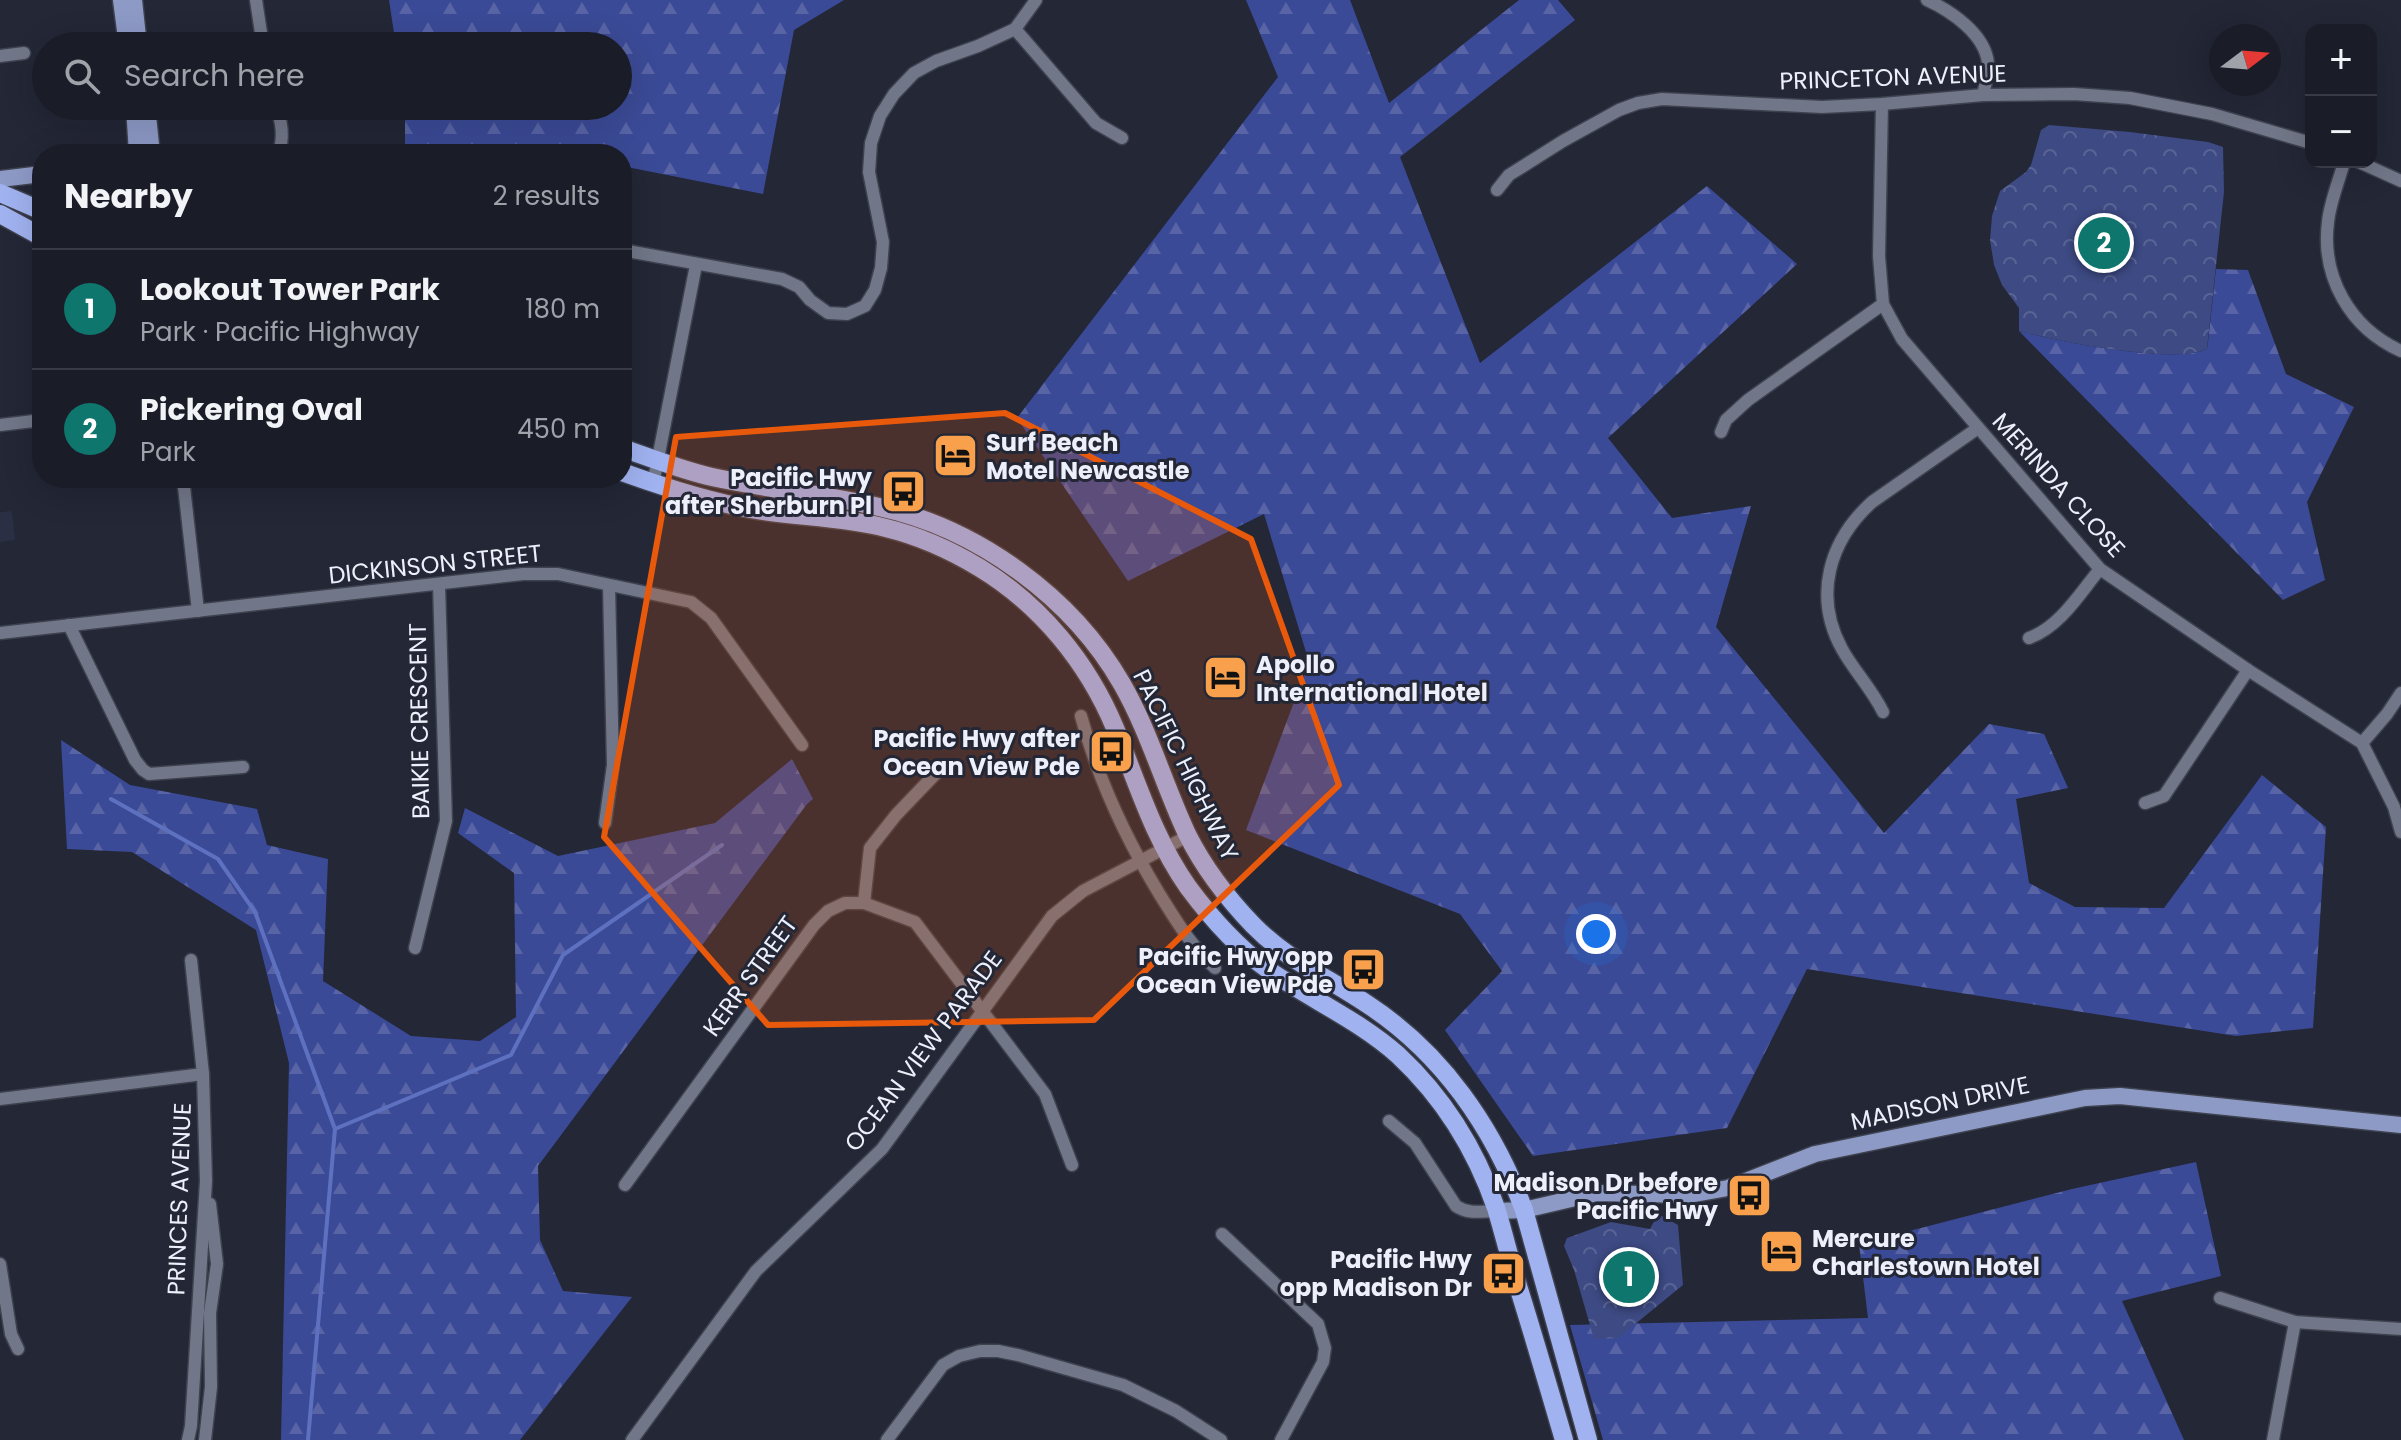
<!DOCTYPE html>
<html lang="en">
<head>
<meta charset="utf-8">
<style>
	body { margin:0; font-family:Poppins,sans-serif; background:#272a34; color:#f1f3f6 }
	.controls { position:absolute; right:24px; top:24px; display:grid; overflow:hidden; border-radius:16px; box-shadow:0 8px 32px #0002 }
	.controls button { width:72px; height:72px; display:grid; place-items:center; padding:0; border:0; border-bottom:2px solid #383b45; background:#1a1d28; color:#f1f3f6; font:40px sans-serif }
	.compass { position:absolute; left:2209px; top:24px; width:72px; height:72px; border-radius:50%; background:#1a1d28; box-shadow:0 8px 32px #0002; rotate:74deg }
	.you { position:absolute; left:1596px; top:934px; width:28px; height:28px; margin:-20px; border:6px solid #fff; border-radius:50%; background:#1a73e8; box-shadow:0 0 0 12px #1a73e833 }
	.badge { display:grid; place-items:center; width:52px; height:52px; border-radius:50%; background:#0f766e; color:#fff; font-size:26px; font-weight:700 }
	.pin { position:absolute; translate:-50% -50%; border:4px solid #fff; box-shadow:0 2px 8px #0006 }
	.list { margin:0; padding:0; list-style:none }
	h2 { display:flex; justify-content:space-between; align-items:center; height:104px; margin:0; padding:0 32px; font-size:34px }
	h2 small { font-size:26px; font-weight:400; color:#9fa2a8 }
	.list li { display:grid; grid-template-columns:52px 1fr auto; gap:24px; align-items:center; box-sizing:border-box; height:120px; padding:0 32px; border-top:2px solid #383b45 }
	.list b { display:block; font-size:30px; white-space:nowrap }
	.list p { margin:0; font-size:26px; white-space:nowrap; color:#9fa2a8 }
	.list em { font-size:26px; font-style:normal; color:#9fa2a8 }
	.icon { flex:none; width:44px; height:44px; fill:none; stroke:currentColor; stroke-width:2; stroke-linecap:round; stroke-linejoin:round }
	.map { position:relative; flex:none; width:2401px; height:1440px; overflow:hidden }
	.search { position:absolute; background:#1a1d28; box-shadow:0 8px 32px #0002; left:32px; top:32px; width:600px; height:88px; display:flex; align-items:center; gap:20px; box-sizing:border-box; padding:0 28px; border-radius:44px; color:#9fa2a8; font-size:30px }
	.panel { position:absolute; background:#1a1d28; box-shadow:0 8px 32px #0002; left:32px; top:144px; width:600px; height:344px; border-radius:32px }
	.map>svg:first-child { display:block }
</style>
</head>
<body>
<div class="map">
<svg width="2401" height="1440" viewBox="0 0 2401 1440">
	<defs>
		<pattern id="forest-firs" width="22" height="20" patternUnits="userSpaceOnUse" patternTransform="scale(2)"><rect width="22" height="20" fill="#3b4a96"/><path d="M5 1l3.5 6h-7zM16 11l3.5 6h-7z" fill="#5864a6"/></pattern>
		<pattern id="park-crowns" width="20" height="18" patternUnits="userSpaceOnUse" patternTransform="scale(2)"><rect width="20" height="18" fill="#3d4a83"/><path d="M2 6a3 3 0 1 1 6 0M12 15a3 3 0 1 1 6 0" fill="none" stroke="#596495"/></pattern>
	</defs>
	<rect width="100%" height="100%" fill="#232736"/>
	<polygon fill="#2a2f44" points="12,511 15,540 0,542 0,512"/>
	<g fill="url(#forest-firs)">
		<polygon points="389,0 844,0 794,30 763,194 622,166 622,154 405,154 405,106 618,106 618,46 396,46"/>
		<polygon points="1246,0 1350,0 1389,103 1519,0 1558,0 1575,20 1400,157 1480,363 1707,186 1797,264 1608,438 1672,518 1751,506 1716,627 1884,833 1989,724 2044,734 2068,788 2016,799 2029,883 2075,907 2164,908 2262,775 2326,827 2313,1028 2236,1036 1807,969 1727,1128 1533,1156 1445,1030 1502,971 1460,914 1246,830 1309,662 1264,514 1128,581 1017,418 1278,77"/>
		<path d="M2216,269L2248,270L2286,374L2354,407L2307,502L2325,580L2283,600L2019,331C2056,341 2175,365 2207,349L2208,342Z"/>
		<polygon points="61,740 130,785 257,809 267,845 328,859 323,981 411,1036 480,1041 516,1017 514,873 458,833 465,808 558,856 715,823 792,759 813,799 807,804 538,1166 540,1240 563,1291 632,1297 520,1440 281,1440 289,1063 256,930 132,852 67,849"/>
		<polygon points="2196,1162 2221,1276 2122,1301 2184,1440 1603,1440 1570,1325 1868,1318 1859,1244 2072,1189"/>
	</g>
	<g fill="url(#park-crowns)">
		<path d="M2049,125L2130,132L2208,142L2223,147L2224,192L2207,349C2175,365 2056,341 2019,331V308L2002,285L1994,265L1990,240L1992,216L2000,191L2026,172L2031,165L2041,130Z"/>
		<polygon points="1658,1214 1678,1225 1683,1285 1618,1338 1594,1339 1574,1270 1564,1246 1567,1238 1611,1222 1650,1229"/>
	</g>
	<g fill="none" stroke-linecap="round" stroke-linejoin="round">
		<g stroke="#5e71c0" stroke-width="4">
			<polyline points="111,799 218,859 255,912 335,1129 308,1440"/>
			<polyline points="335,1129 511,1055 563,955 722,845"/>
		</g>
		<defs>
			<g id="minor">
				<polyline points="256,0 263,46"/>
				<path d="M1927,0C1951,11 1985,34 1988,63C1989,73 1985,85 1983,95"/>
				<polyline points="1015,29 1096,123 1122,138"/>
				<polyline points="0,56 24,53"/>
				<polyline points="1882,104 1879,256 1883,304 1902,339 2100,569 2248,670 2362,743 2394,807 2401,832"/>
				<path d="M277,106C281,122 285,138 278,154"/>
				<path d="M2344,162C2339,181 2330,202 2328,222C2321,277 2350,328 2401,351"/>
				<polyline points="2359,162 2401,181"/>
				<polyline points="1497,190 1509,175 1563,141 1619,110 1638,103 1662,99 1822,107 1882,104 1983,95 2074,94 2130,98 2212,114 2311,143"/>
				<polyline points="622,250 782,279 799,287 810,300 828,313 847,314 865,306 875,290 881,268 883,242 869,172 871,143 880,116 894,94 914,73 936,61 978,46 1015,29 1036,0"/>
				<polyline points="0,425 42,420"/>
				<polyline points="1721,432 1726,420 1748,400 1883,304"/>
				<polyline points="183,478 198,611"/>
				<polyline points="653,484 696,265"/>
				<polyline points="69,625 135,760 143,770 149,774 243,767"/>
				<polyline points="0,633 523,574 558,574 691,602 711,618 802,745"/>
				<path d="M2029,638C2060,627 2080,593 2100,569"/>
				<path d="M1883,712C1872,689 1854,671 1842,649C1813,596 1829,541 1872,502L1978,428"/>
				<path d="M1081,716C1098,779 1126,839 1160,895C1179,925 1189,943 1215,968"/>
				<polyline points="2362,743 2387,714 2401,693"/>
				<polyline points="2145,803 2164,796 2248,670"/>
				<polyline points="605,823 613,765 609,586"/>
				<polyline points="864,903 870,848 896,815 941,768"/>
				<polyline points="415,948 446,821 439,585"/>
				<polyline points="0,1099 203,1074"/>
				<path d="M1389,1121L1415,1143L1456,1206C1469,1215 1482,1211 1497,1211"/>
				<polyline points="625,1185 814,925 828,911 845,903 864,903 915,922 1045,1094 1072,1165"/>
				<polyline points="1222,1234 1318,1324 1325,1348 1323,1362 1281,1440"/>
				<polyline points="0,1264 11,1334 18,1349"/>
				<polyline points="2220,1298 2295,1322 2401,1329"/>
				<polyline points="188,1440 191,1426 206,1181 203,1074 191,960"/>
				<polyline points="205,1440 211,1387 210,1313 217,1264 210,1204"/>
				<polyline points="632,1440 756,1271 882,1149 1052,916 1083,891 1188,836"/>
				<polyline points="887,1440 943,1365 959,1356 980,1351 998,1351 1018,1355 1123,1385 1176,1411 1221,1440"/>
				<polyline points="2273,1440 2295,1322"/>
			</g>
			<g id="major">
				<polyline points="121,0 127,46"/>
				<polyline points="134,0 139,46"/>
				<polyline points="134,106 137,154"/>
				<polyline points="147,106 152,154"/>
				<polyline points="0,179 42,174"/>
				<polyline points="1497,1211 1524,1210 1597,1193 1689,1195 1728,1188 1815,1154 2085,1098 2120,1096 2401,1125"/>
			</g>
			<g id="highway">
				<polyline points="0,193 42,211"/>
				<polyline points="0,214 42,237"/>
				<path d="M622,448C651,458 681,470 712,477C767,489 824,494 879,507C977,528 1072,597 1122,684C1149,731 1164,785 1187,834C1204,868 1227,898 1253,925C1286,959 1328,978 1367,1004C1442,1053 1493,1127 1524,1210L1588,1440"/>
				<path d="M622,472C666,488 710,502 756,510C799,517 844,517 886,528C919,536 952,551 980,568C1041,605 1088,663 1115,728C1137,782 1154,839 1188,887C1211,918 1239,949 1270,971C1312,1000 1360,1021 1398,1055C1443,1097 1476,1150 1496,1208C1504,1234 1510,1260 1518,1286C1534,1337 1549,1389 1564,1440"/>
			</g>
		</defs>
		<use href="#minor" stroke="#3e414e" stroke-width="15"/>
		<use href="#major" stroke="#3e414e" stroke-width="19"/>
		<use href="#highway" stroke="#3e414e" stroke-width="21"/>
		<use href="#minor" stroke="#717688" stroke-width="12"/>
		<use href="#major" stroke="#8d9ac6" stroke-width="16"/>
		<use href="#highway" stroke="#a0b2f0" stroke-width="18"/>
	</g>
	<path fill="#e8590c" fill-opacity="0.2" stroke="#e8590c" stroke-width="6" stroke-linejoin="round" d="M1005,413L1251,539L1339,785L1094,1020L768,1025L604,837L676,437Z"/>
	<defs>
		<symbol id="hotel-square" viewBox="-11 -11 22 22"><rect x="-9" y="-9" width="18" height="18" rx="4" fill="#f8a04b" stroke="#232736"/><path d="M-6-4.5h1.5V1H6V5H4.5V3h-9V5H-6ZM-4 0a1.8 1.8 0 1 1 3.6 0ZM.5 0V-2.5h3Q6-2.5 6 0Z" fill="#111"/></symbol>
		<symbol id="bus-square" viewBox="-11 -11 22 22"><rect x="-9" y="-9" width="18" height="18" rx="4" fill="#f8a04b" stroke="#232736"/><path d="M-5-6H5V4H4V6H2V4H-2V6H-4V4H-5ZM-3.5-4V0h7V-4ZM-3.5 1.2v1.5H-2V1.2ZM2 1.2v1.5H3.5V1.2Z" fill="#111"/></symbol>
	</defs>
	<g fill-rule="evenodd">
		<use href="#hotel-square" x="930" y="430" width="51" height="51"/>
		<use href="#bus-square" x="878" y="466" width="51" height="51"/>
		<use href="#hotel-square" x="1200" y="652" width="51" height="51"/>
		<use href="#bus-square" x="1086" y="726" width="51" height="51"/>
		<use href="#bus-square" x="1338" y="944" width="51" height="51"/>
		<use href="#bus-square" x="1724" y="1170" width="51" height="51"/>
		<use href="#hotel-square" x="1756" y="1226" width="51" height="51"/>
		<use href="#bus-square" x="1478" y="1248" width="51" height="51"/>
	</g>
	<g text-anchor="middle" dominant-baseline="central" stroke-width="6" stroke-linejoin="round" paint-order="stroke">
		<g font-size="24" fill="#edf0fa" stroke="#232736">
			<text transform="translate(1893 77) rotate(-2)">PRINCETON AVENUE</text>
			<text transform="translate(2059 485) rotate(48)">MERINDA CLOSE</text>
			<text transform="translate(435 564) rotate(-6)">DICKINSON STREET</text>
			<text transform="translate(419 721) rotate(-91)">BAIKIE CRESCENT</text>
			<text transform="translate(1186 765) rotate(64)">PACIFIC HIGHWAY</text>
			<text transform="translate(750 976) rotate(-54)">KERR STREET</text>
			<text transform="translate(923 1051) rotate(-53)">OCEAN VIEW PARADE</text>
			<text transform="translate(1940 1103) rotate(-12)">MADISON DRIVE</text>
			<text transform="translate(179 1199) rotate(-88)">PRINCES AVENUE</text>
		</g>
		<g font-size="24" font-weight="bold" fill="#edf0fa" stroke="#232736" text-anchor="end">
			<text x="986" y="442" text-anchor="start">Surf Beach<tspan x="986" dy="28">Motel Newcastle</tspan></text>
			<text x="872" y="477">Pacific Hwy<tspan x="872" dy="28">after Sherburn Pl</tspan></text>
			<text x="1256" y="664" text-anchor="start">Apollo<tspan x="1256" dy="28">International Hotel</tspan></text>
			<text x="1080" y="738">Pacific Hwy after<tspan x="1080" dy="28">Ocean View Pde</tspan></text>
			<text x="1333" y="956">Pacific Hwy opp<tspan x="1333" dy="28">Ocean View Pde</tspan></text>
			<text x="1718" y="1182">Madison Dr before<tspan x="1718" dy="28">Pacific Hwy</tspan></text>
			<text x="1812" y="1238" text-anchor="start">Mercure<tspan x="1812" dy="28">Charlestown Hotel</tspan></text>
			<text x="1472" y="1259">Pacific Hwy<tspan x="1472" dy="28">opp Madison Dr</tspan></text>
		</g>
	</g>
</svg>
<div class="controls">
<button>+</button>
<button>−</button>
</div>
<svg class="compass" viewBox="-18 -18 36 36"><path d="M0-13l5 13h-10z" fill="#e53935"/><path d="M0 13l5-13h-10z" fill="#9fa2a8"/></svg>
<div class="you"></div>
<div class="pin badge" style="left:1629px;top:1277px">1</div>
<div class="pin badge" style="left:2104px;top:243px">2</div>
<div class="search"><svg class="icon" aria-label="search" viewBox="0 0 24 24"><circle cx="10" cy="10" r="6"/><path d="M15 15l6 6"/></svg>Search here</div>
<section class="panel">
<h2>Nearby<small>2 results</small></h2>
<ul class="list">
<li><span class="badge">1</span><div><b>Lookout Tower Park</b><p>Park · Pacific Highway</p></div><em>180 m</em></li>
<li><span class="badge">2</span><div><b>Pickering Oval</b><p>Park</p></div><em>450 m</em></li>
</ul>
</section>
</div>
</body>
</html>
